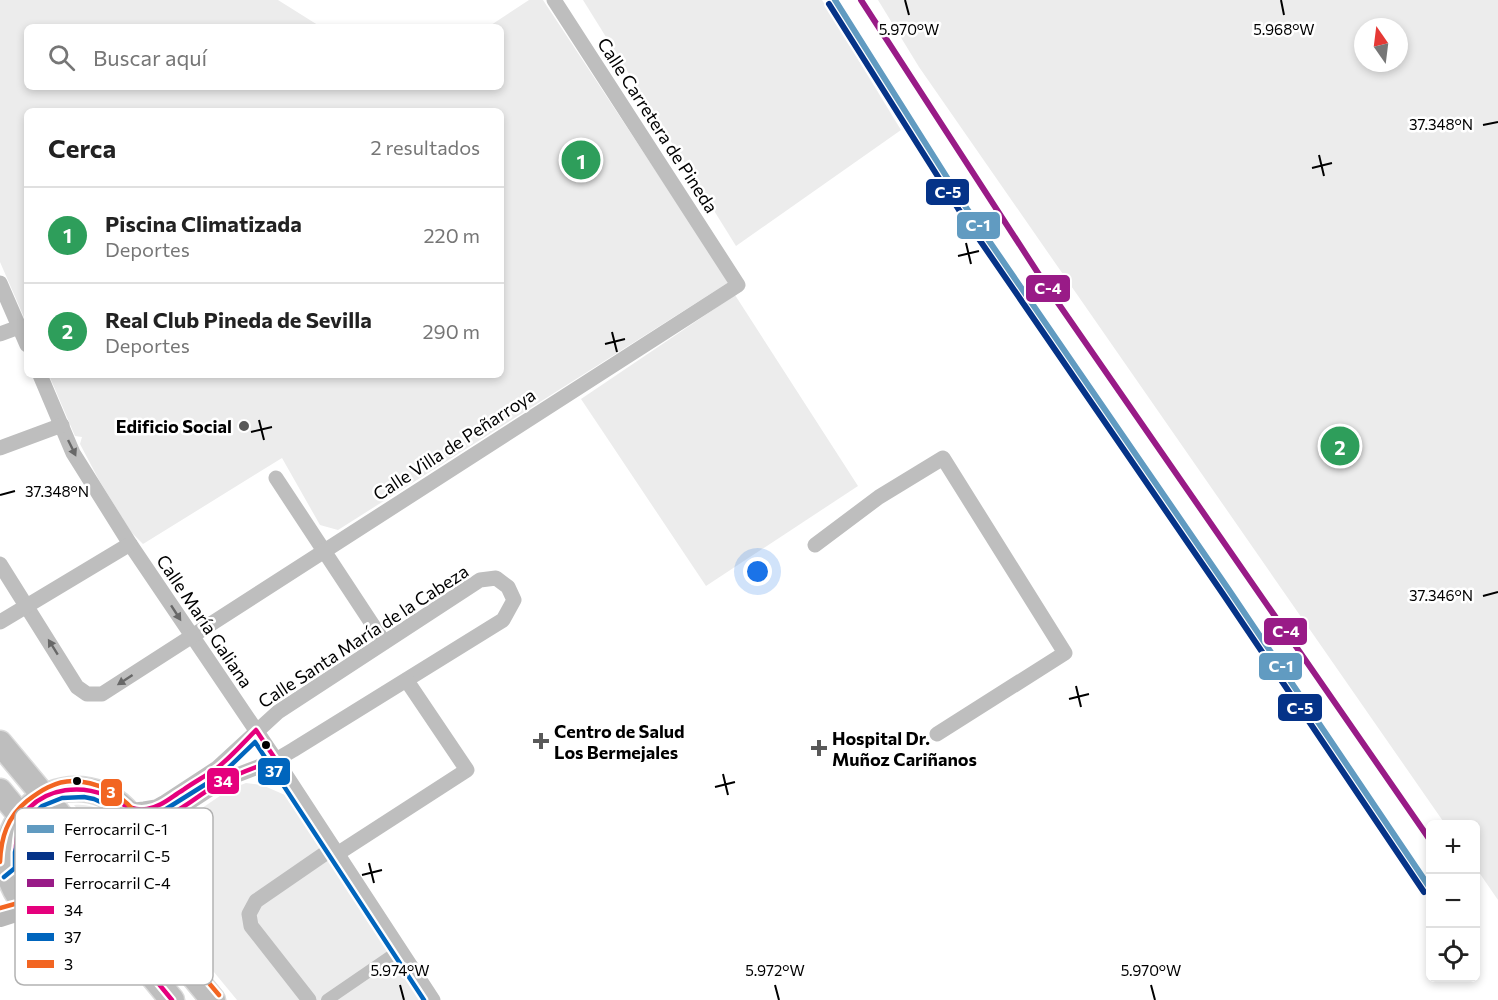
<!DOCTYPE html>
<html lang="es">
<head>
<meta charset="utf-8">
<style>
	body { margin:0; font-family:Commissioner,sans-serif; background:#f6f6f6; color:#222 }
	.controls { position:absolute; right:18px; bottom:18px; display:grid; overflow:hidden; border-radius:9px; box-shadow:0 3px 9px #0003 }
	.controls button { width:54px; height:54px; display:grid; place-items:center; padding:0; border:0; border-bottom:2px solid #e0e0e0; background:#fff; color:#222; font:30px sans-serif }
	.compass { position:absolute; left:1354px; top:18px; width:54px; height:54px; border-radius:50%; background:#fff; box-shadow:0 3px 9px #0003; rotate:346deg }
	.you { position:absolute; left:758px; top:572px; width:21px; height:21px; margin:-15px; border:4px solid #fff; border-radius:50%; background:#1a73e8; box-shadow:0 0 0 9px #1a73e833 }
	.badge { display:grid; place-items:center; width:39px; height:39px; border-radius:50%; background:#111827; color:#fff; font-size:20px; font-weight:700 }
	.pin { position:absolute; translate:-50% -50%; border:3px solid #fff; box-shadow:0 2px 6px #0006 }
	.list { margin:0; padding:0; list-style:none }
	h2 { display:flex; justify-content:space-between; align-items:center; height:78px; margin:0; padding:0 24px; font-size:26px }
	h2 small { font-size:20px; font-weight:400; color:#767676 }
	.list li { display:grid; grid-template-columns:39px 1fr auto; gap:18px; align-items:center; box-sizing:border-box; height:96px; padding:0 24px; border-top:2px solid #e0e0e0 }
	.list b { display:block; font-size:22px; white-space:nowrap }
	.list p { margin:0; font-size:20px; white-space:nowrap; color:#767676 }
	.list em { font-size:20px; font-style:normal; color:#767676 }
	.icon { flex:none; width:33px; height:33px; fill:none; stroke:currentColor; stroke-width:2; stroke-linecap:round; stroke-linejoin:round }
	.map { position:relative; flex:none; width:1498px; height:1000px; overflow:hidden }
	.search { position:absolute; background:#fff; box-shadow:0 3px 9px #0003; left:24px; top:24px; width:480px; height:66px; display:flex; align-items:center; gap:15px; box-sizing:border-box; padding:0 21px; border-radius:9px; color:#767676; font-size:22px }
	.panel { position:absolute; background:#fff; box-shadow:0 3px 9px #0003; left:24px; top:108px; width:480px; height:270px; border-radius:9px }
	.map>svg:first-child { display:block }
</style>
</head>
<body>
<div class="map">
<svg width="1498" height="1000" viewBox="0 0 1498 1000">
	<rect width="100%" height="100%" fill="#fff"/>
	<g fill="#ececec" fill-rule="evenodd">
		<polygon points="0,0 278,0 321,27 27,27 27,87 501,87 501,27 488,27 529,0 543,0 729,282 338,530 320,525 282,458 143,544 131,532 99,480 80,444 82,437 75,436 49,375 501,375 501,111 27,111 27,324 0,262"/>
		<polygon points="583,0 822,0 901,130 736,246"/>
		<path d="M878,0H1498V900L1476,868V824H1445L919,67ZM1363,27H1399V63H1363Z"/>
		<polygon points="735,295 858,486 706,586 581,399"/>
		<path d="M246,783L262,785L285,795L420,1000H237L157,903C153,889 162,878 163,864C164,853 161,846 164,834L230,789Z"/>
		<path d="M74,805C110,801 131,837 128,869H127Z"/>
	</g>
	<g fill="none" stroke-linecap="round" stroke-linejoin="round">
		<defs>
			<g id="primary">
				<polyline points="0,743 213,1000"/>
				<circle cx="76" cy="858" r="69"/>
				<polyline points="0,791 172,1000"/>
			</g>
		</defs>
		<use href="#primary" stroke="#dbdbdb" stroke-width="27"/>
		<polyline stroke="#bebebe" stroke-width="12" points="327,1000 400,950"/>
		<g stroke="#bebebe" stroke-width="15">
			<polyline points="0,283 27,345"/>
			<polyline points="0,334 19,327"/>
			<polyline points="40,375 73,453 130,544 276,760 433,1000"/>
			<polyline points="0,448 62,425"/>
			<polyline points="276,478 384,642"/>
			<polyline points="815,545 879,497 943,458 1065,653 937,734"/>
			<polyline points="0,564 77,687 87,694 102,694 738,285 554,0"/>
			<polyline points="0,622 130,544"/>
			<polyline points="118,803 135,810 144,809 156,807 165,802 217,768 278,712 480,580 496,578 508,587 514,600 503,620 293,750 276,760 224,780 164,819 152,831 147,840 145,854"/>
			<polyline points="337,854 467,770 407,681"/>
			<polyline points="309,1000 251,926 249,914 256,901 333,848"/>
		</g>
		<g stroke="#b8b8b8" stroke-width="22">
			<polyline points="0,871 8,866"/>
			<polyline points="0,916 28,907"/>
		</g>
		<use href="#primary" stroke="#bebebe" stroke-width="24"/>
		<defs>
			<g id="bus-1">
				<path d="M256,730L276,760C258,766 239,773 221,782C208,789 196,799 183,807C172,814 159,820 152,831C145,842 147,855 145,867C141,891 125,912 103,922C50,944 13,894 16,846C17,832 20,818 29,808C49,788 80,785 105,795C119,801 131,812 147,809C161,807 171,797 183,790C194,782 206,776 217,768C231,757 243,743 256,730Z"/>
				<polyline points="106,920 172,1000"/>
			</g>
			<polyline id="bus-2" points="4,877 15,868 15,852 21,831 27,821 42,806 62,798 84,797 94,799 133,817 158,814 222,774 255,742 424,1000"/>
			<g id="bus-3">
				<path d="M0,862C1,838 7,817 27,801C40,791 55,781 73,781C120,782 161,826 151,875C149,883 143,892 139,900L219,995"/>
				<path d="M0,908L29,900C48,908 57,920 81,918C91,918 100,913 109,913L157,969"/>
			</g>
		</defs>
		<use href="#bus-1" stroke="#fff" stroke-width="9"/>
		<use href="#bus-2" stroke="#fff" stroke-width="9"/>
		<use href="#bus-3" stroke="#fff" stroke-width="9"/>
		<use href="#bus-1" stroke="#e5007d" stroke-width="4.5"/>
		<use href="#bus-2" stroke="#0065bd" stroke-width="4.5"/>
		<use href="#bus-3" stroke="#f26522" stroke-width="4.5"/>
		<defs>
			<polyline id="rail-1" points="835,0 965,206 1229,590 1430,888"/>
			<polyline id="rail-2" points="829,4 959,210 1223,594 1424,892"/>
			<polyline id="rail-3" points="861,0 1049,290 1430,840"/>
		</defs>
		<use href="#rail-1" stroke="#fff" stroke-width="10"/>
		<use href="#rail-2" stroke="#fff" stroke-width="10"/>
		<use href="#rail-3" stroke="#fff" stroke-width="10"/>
		<use href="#rail-1" stroke="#619bc1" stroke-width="6"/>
		<use href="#rail-2" stroke="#053388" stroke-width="6"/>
		<use href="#rail-3" stroke="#991b87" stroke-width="6"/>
	</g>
	<defs><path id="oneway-solid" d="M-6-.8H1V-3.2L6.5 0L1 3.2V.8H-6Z" transform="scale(1.5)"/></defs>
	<g fill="#686868">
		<use href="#oneway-solid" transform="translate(72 448) rotate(64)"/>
		<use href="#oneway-solid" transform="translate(176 613) rotate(57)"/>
		<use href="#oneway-solid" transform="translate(53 647) rotate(-122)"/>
		<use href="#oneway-solid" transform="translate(125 680) rotate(147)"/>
	</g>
	<path fill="none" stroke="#000" stroke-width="2" d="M905,0L909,15M1281,0L1284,15M1483,125L1498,122M1319,155L1324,176M1312,168L1332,163M966,243L971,264M958,256L979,251M612,332L617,352M605,344L625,339M259,420L264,440M251,432L272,427M0,495L15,491M1483,596L1498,592M1076,686L1081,707M1069,699L1089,694M723,774L728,795M715,787L735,782M369,863L374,883M362,875L382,870M400,985L404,1000M775,985L779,1000M1151,985L1155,1000"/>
	<g fill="#595959" stroke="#fff" stroke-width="2">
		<circle cx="244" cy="426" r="6"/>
		<path d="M538 732h6v6h6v6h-6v6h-6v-6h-6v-6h6z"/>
		<path d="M816 739h6v6h6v6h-6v6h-6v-6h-6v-6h6z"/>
	</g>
	<g fill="#000" stroke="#fff" stroke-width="2">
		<circle cx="266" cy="745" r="5"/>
		<circle cx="77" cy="781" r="5"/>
	</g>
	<g text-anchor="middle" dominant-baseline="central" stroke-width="5" stroke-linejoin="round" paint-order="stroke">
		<g font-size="18" fill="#000" stroke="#fff">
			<text transform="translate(658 125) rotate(57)">Calle Carretera de Pineda</text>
			<text transform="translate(454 444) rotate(-33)">Calle Villa de Peñarroya</text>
			<text transform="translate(205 621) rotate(56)">Calle María Galiana</text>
			<text transform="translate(363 636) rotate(-33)">Calle Santa María de la Cabeza</text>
		</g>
		<g font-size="18" font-weight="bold" fill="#000" stroke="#fff" text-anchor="start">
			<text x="232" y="426" text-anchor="end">Edificio Social</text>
			<text x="554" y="731">Centro de Salud<tspan x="554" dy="21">Los Bermejales</tspan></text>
			<text x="832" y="738">Hospital Dr.<tspan x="832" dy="21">Muñoz Cariñanos</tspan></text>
		</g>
	</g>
	<rect x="15" y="808" width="198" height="177" rx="9" fill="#fff" stroke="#b2b2b2" stroke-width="1.5"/>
	<rect x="27" y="825" width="27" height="8" fill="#619bc1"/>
	<rect x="27" y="852" width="27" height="8" fill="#053388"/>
	<rect x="27" y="879" width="27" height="8" fill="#991b87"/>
	<rect x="27" y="906" width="27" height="8" fill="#e5007d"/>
	<rect x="27" y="933" width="27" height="8" fill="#0065bd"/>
	<rect x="27" y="960" width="27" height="8" fill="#f26522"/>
	<g font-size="16" fill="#000">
		<text x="64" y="835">Ferrocarril C-1</text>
		<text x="64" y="862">Ferrocarril C-5</text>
		<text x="64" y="889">Ferrocarril C-4</text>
		<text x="64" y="916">34</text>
		<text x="64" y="943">37</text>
		<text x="64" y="970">3</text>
	</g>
	<g font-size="15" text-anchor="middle" fill="#000" stroke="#fff" stroke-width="5" stroke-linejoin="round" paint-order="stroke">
		<text x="909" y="35">5.970°W</text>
		<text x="1284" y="35">5.968°W</text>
		<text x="1441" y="130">37.348°N</text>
		<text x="57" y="497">37.348°N</text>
		<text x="1441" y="601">37.346°N</text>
		<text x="400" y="976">5.974°W</text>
		<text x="775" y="976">5.972°W</text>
		<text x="1151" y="976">5.970°W</text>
	</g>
	<g stroke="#fff" stroke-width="2">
		<rect x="925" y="178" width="45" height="28" rx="6" fill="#053388"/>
		<rect x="956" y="211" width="45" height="29" rx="6" fill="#619bc1"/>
		<rect x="1025" y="274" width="46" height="29" rx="6" fill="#991b87"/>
		<rect x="1263" y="617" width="45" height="29" rx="6" fill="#991b87"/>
		<rect x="1258" y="652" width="45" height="29" rx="6" fill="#619bc1"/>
		<rect x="1277" y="693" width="46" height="29" rx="6" fill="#053388"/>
		<rect x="257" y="757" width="34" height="29" rx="6" fill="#0065bd"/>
		<rect x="206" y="767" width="34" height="28" rx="6" fill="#e5007d"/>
		<rect x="100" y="778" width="23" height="29" rx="6" fill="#f26522"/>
	</g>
	<g font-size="16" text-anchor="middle" font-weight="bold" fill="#fff">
		<text x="948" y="198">C-5</text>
		<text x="978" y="231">C-1</text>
		<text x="1048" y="294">C-4</text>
		<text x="1286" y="637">C-4</text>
		<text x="1281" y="672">C-1</text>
		<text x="1300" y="714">C-5</text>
		<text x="274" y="777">37</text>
		<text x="223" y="787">34</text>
		<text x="111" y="798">3</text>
	</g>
</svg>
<div class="controls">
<button>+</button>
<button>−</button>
<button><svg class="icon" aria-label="locate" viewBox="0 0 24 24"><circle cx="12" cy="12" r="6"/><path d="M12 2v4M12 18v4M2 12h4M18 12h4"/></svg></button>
</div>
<svg class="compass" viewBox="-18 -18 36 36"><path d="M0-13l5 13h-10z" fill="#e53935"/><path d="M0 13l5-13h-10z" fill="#767676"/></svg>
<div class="you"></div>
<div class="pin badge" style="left:581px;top:160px;background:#2e9e5b">1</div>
<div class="pin badge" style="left:1340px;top:446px;background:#2e9e5b">2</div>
<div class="search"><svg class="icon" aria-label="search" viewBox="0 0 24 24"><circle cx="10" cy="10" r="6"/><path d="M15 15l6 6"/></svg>Buscar aquí</div>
<section class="panel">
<h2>Cerca<small>2 resultados</small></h2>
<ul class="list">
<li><span class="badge" style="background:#2e9e5b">1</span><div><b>Piscina Climatizada</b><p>Deportes</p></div><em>220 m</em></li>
<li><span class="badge" style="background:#2e9e5b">2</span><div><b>Real Club Pineda de Sevilla</b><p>Deportes</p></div><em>290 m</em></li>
</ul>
</section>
</div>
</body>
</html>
